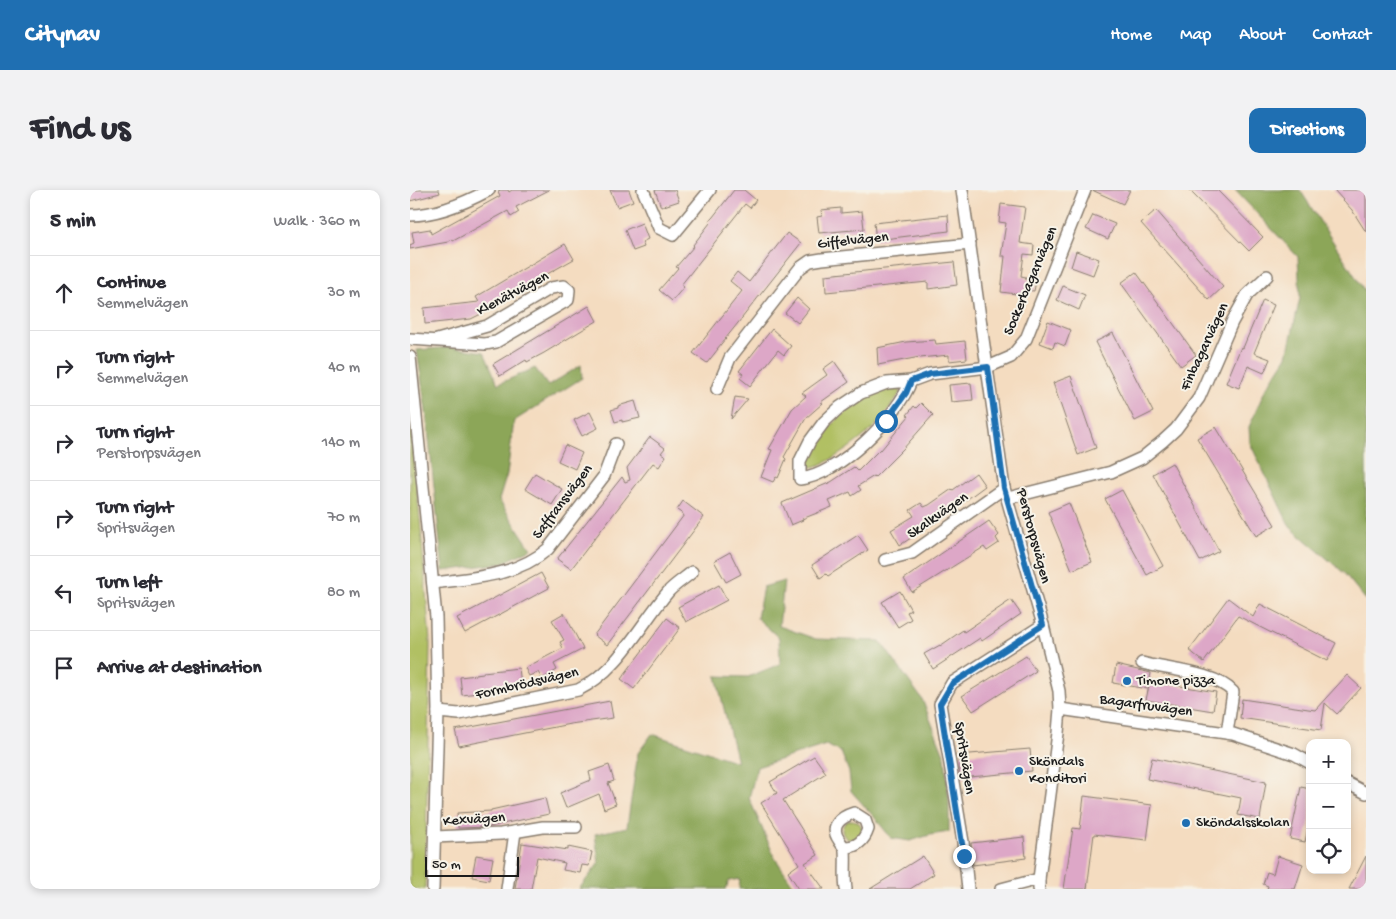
<!DOCTYPE html>
<html lang="en">
<head>
<meta charset="utf-8">
<style>
	body { margin:0; font-family:"Gochi Hand",sans-serif; background:#f2f2f3; color:#2b2b33 }
	.controls { position:absolute; right:15px; bottom:15px; display:grid; overflow:hidden; border-radius:10px; box-shadow:0 2px 8px #0003 }
	.controls button { width:45px; height:45px; display:grid; place-items:center; padding:0; border:0; border-bottom:1px solid #e1e1e2; background:#fff; color:#2b2b33; font:25px sans-serif }
	.scale { position:absolute; left:15px; bottom:12px; width:94px; box-sizing:border-box; padding-left:5px; border:2px solid #1c1c1c; border-top:0; font-size:14px; line-height:18px; white-space:nowrap; color:#1c1c1c; -webkit-text-stroke:4px #f7f3e8; paint-order:stroke }
	.stop { position:absolute; width:15px; height:15px; margin:-11px; border:4px solid #1f6fb2; border-radius:50%; background:#fff }
	.stop.end { background:#1f6fb2; border-color:#fff; box-shadow:0 1px 5px #0008 }
	.list { margin:0; padding:0; list-style:none }
	h2 { display:flex; justify-content:space-between; align-items:center; height:65px; margin:0; padding:0 20px; font-size:21px }
	h2 small { font-size:16px; font-weight:400; color:#7c7c81 }
	.list li { display:grid; grid-template-columns:32px 1fr auto; gap:15px; align-items:center; box-sizing:border-box; height:75px; padding:0 20px; border-top:1px solid #e1e1e2 }
	.list b { display:block; font-size:19px; white-space:nowrap }
	.list p { margin:0; font-size:16px; white-space:nowrap; color:#7c7c81 }
	.list em { font-size:16px; font-style:normal; color:#7c7c81 }
	.icon { flex:none; width:28px; height:28px; fill:none; stroke:currentColor; stroke-width:2; stroke-linecap:round; stroke-linejoin:round }
	.map { position:relative; flex:none; width:956px; height:699px; overflow:hidden; border-radius:10px }
	header { display:flex; align-items:center; gap:30px; box-sizing:border-box; height:70px; padding:0 25px; background:#1f6fb2; color:#fff }
	header strong { font-size:24px }
	nav { display:flex; gap:28px; margin-inline-start:auto; font-size:18px }
	.intro { display:flex; align-items:center; justify-content:space-between; box-sizing:border-box; height:120px; padding:0 30px }
	h1 { margin:0; font-size:35px }
	.button { padding:12px 22px; border-radius:10px; background:#1f6fb2; color:#fff; font-size:18px; font-weight:700 }
	main { display:flex; gap:30px; padding:0 30px }
	aside { flex:1; background:#fff; border-radius:10px; box-shadow:0 2px 8px #0003 }
	.map>svg:first-child { display:block }
</style>
</head>
<body>
<header>
<strong>Citynav</strong>
<nav><a>Home</a><a>Map</a><a>About</a><a>Contact</a></nav>
</header>
<div class="intro"><h1>Find us</h1><a class="button">Directions</a></div>
<main>
<aside>
<h2>5 min<small>Walk · 360 m</small></h2>
<ul class="list">
<li><svg class="icon" aria-label="ahead" viewBox="0 0 24 24"><path d="M12 20V5M6 11l6-6 6 6"/></svg><div><b>Continue</b><p>Semmelvägen</p></div><em>30 m</em></li>
<li><svg class="icon" aria-label="right" viewBox="0 0 24 24"><path d="M7 20v-9h11M14 6l5 5-5 5"/></svg><div><b>Turn right</b><p>Semmelvägen</p></div><em>40 m</em></li>
<li><svg class="icon" aria-label="right" viewBox="0 0 24 24"><path d="M7 20v-9h11M14 6l5 5-5 5"/></svg><div><b>Turn right</b><p>Perstorpsvägen</p></div><em>140 m</em></li>
<li><svg class="icon" aria-label="right" viewBox="0 0 24 24"><path d="M7 20v-9h11M14 6l5 5-5 5"/></svg><div><b>Turn right</b><p>Spritsvägen</p></div><em>70 m</em></li>
<li><svg class="icon" aria-label="left" viewBox="0 0 24 24"><path d="M17 20v-9H6M10 6l-5 5 5 5"/></svg><div><b>Turn left</b><p>Spritsvägen</p></div><em>80 m</em></li>
<li><svg class="icon" aria-label="arrive" viewBox="0 0 24 24"><path d="M6 21V4h12l-3 4 3 4H6"/></svg><div><b>Arrive at destination</b></div></li>
</ul>
</aside>
<div class="map">
<svg width="956" height="699" viewBox="0 0 956 699">
	<rect width="100%" height="100%" fill="#f7f3e8"/>
	<filter id="ink" filterUnits="userSpaceOnUse"><feTurbulence type="fractalNoise" baseFrequency=".02" numOctaves="2"/><feDisplacementMap in="SourceGraphic" scale="10" xChannelSelector="R" yChannelSelector="G"/><feConvolveMatrix kernelMatrix="1 2 1 2 8 2 1 2 1" color-interpolation-filters="sRGB"/></filter>
	<filter id="wash" filterUnits="userSpaceOnUse"><feTurbulence type="fractalNoise" baseFrequency=".0096" numOctaves="4" result="noise"/><feDisplacementMap in="SourceGraphic" scale="20" xChannelSelector="R" yChannelSelector="G"/><feGaussianBlur stdDeviation="1.12" result="paint"/><feColorMatrix in="noise" values="0 0 0 0 0 0 0 0 0 0 0 0 0 0 0 0 0 1.4 0 .05"/><feComposite in="paint" operator="in"/></filter>
	<g filter="url(#wash)">
		<rect width="100%" height="100%" fill="#f4dcc0"/>
		<g fill="#b1c063" stroke="#666e40">
			<path d="M490,197L491,202C483,212 477,224 468,233C458,245 415,278 400,277C393,255 445,211 463,202C471,198 480,198 490,197Z"/>
			<polygon points="0,226 11,340 20,452 15,699 0,699"/>
			<circle cx="442" cy="640" r="10"/>
		</g>
		<g fill="#8ca659" stroke="#54613a">
			<polygon points="825,0 890,0 954,100 956,100 956,410 934,383 880,337 840,253 839,237 855,200 877,166 890,108 888,67"/>
			<polygon points="42,157 74,162 88,194 125,178 138,196 171,175 172,188 104,231 97,284 89,310 121,359 92,373 33,381 16,221 7,160"/>
			<polygon points="374,391 369,436 406,449 470,451 512,509 535,567 539,611 539,642 520,645 500,651 481,648 465,628 441,601 439,582 431,562 416,555 347,577 339,608 365,668 386,699 329,699 330,689 319,691 316,699 169,699 189,673 185,644 217,637 228,563 242,544 327,572 306,486 338,487 370,474 369,448 347,428 353,397"/>
		</g>
		<g id="blocks">
			<g fill="#dda7c7">
				<polygon points="0,0 29,0 30,3 0,11"/>
				<polygon points="91,0 98,0 99,2 102,0 139,0 106,17 109,22 101,27 98,21 43,51 42,49 38,52 0,59 0,55 4,53 2,42 20,39 21,44 90,6 88,1"/>
				<polygon points="200,0 219,0 223,11 207,17"/>
				<polygon points="245,0 265,0 269,11 251,17"/>
				<polygon points="324,0 334,0 346,10 340,18 335,14 271,95 274,97 262,111 249,100 268,78 266,77 284,56 283,55 300,33 299,32"/>
				<polygon points="682,0 720,0 713,14"/>
				<polygon points="779,0 807,0 853,47 839,61"/>
				<polygon points="924,0 956,0 956,42 942,20"/>
				<polygon points="591,14 615,17 610,53 624,55 623,65 614,64 611,86 616,87 615,89 626,91 624,101 615,100 614,105 591,102 595,66 591,66 596,33 589,32"/>
				<polygon points="431,18 431,23 452,21 454,39 409,43 407,27 412,26 411,20"/>
				<polygon points="746,20 813,97 799,110 731,33"/>
				<polygon points="538,25 539,41 466,50 464,33"/>
				<polygon points="683,25 705,34 698,49 676,39"/>
				<polygon points="232,33 238,49 232,52 234,57 223,61 215,40"/>
				<polygon points="377,43 391,53 328,133 307,159 308,159 297,173 283,163 332,101 320,91 327,82 339,92"/>
				<polygon points="155,54 164,69 123,92 75,122 61,129 15,134 14,118 69,112 66,107"/>
				<polygon points="666,61 689,69 683,85 661,77"/>
				<polygon points="544,72 547,95 518,99 518,92 416,102 415,85"/>
				<polygon points="726,82 786,165 771,176 711,93"/>
				<polygon points="653,96 675,105 669,120 647,110"/>
				<polygon points="387,108 399,119 388,133 375,123"/>
				<polygon points="853,110 864,115 844,163 860,169 854,183 838,176 829,198 816,193 831,157 833,158"/>
				<polygon points="179,116 187,131 134,163 117,172 116,170 90,186 83,174"/>
				<polygon points="638,131 661,140 655,156 645,152 643,158 630,153"/>
				<polygon points="362,139 381,156 374,165 368,160 340,196 330,188 333,184 329,181"/>
				<polygon points="703,143 743,222 725,231 685,152"/>
				<polygon points="525,150 526,154 555,151 557,169 539,171 539,165 510,168 510,167 468,175 467,158 496,152"/>
				<polygon points="424,171 439,192 411,212 413,213 396,228 374,267 376,269 368,288 366,287 363,292 351,287 362,260 359,259 382,219 396,206 392,203 417,185 413,179"/>
				<polygon points="661,186 686,258 668,265 643,193"/>
				<polygon points="561,193 563,210 541,212 539,195"/>
				<polygon points="325,207 338,209 321,229"/>
				<polygon points="225,211 230,228 212,232 212,230 205,232 201,220 208,218 208,216"/>
				<polygon points="511,213 523,225 493,259 465,287 464,286 448,296 451,300 442,306 440,302 419,311 422,317 392,329 393,330 381,335 372,313 421,292 444,277 448,281 470,259 471,260 499,226 497,225 504,216 506,218"/>
				<polygon points="180,222 188,238 172,246 164,230"/>
				<polygon points="806,237 865,335 846,346 787,248"/>
				<polygon points="240,247 255,258 251,263 256,266 249,277 243,273 161,379 147,369 212,287 215,292 220,290 217,278"/>
				<polygon points="155,255 172,263 165,279 148,271"/>
				<polygon points="762,273 809,361 790,371 743,284"/>
				<polygon points="125,283 152,299 142,315 115,299"/>
				<polygon points="566,283 575,296 529,330 490,355 481,340 504,326 500,320 511,313 514,317 519,315 542,299 543,300"/>
				<polygon points="712,300 753,376 737,385 695,309"/>
				<polygon points="273,311 294,327 197,455 184,445 274,325 267,320"/>
				<polygon points="659,313 682,372 662,380 638,322"/>
				<polygon points="579,331 589,345 586,348 589,353 577,361 574,357 502,402 494,389"/>
				<polygon points="448,345 458,360 418,386 416,384 410,388 402,375"/>
				<polygon points="320,362 331,384 316,392 304,371"/>
				<polygon points="131,383 139,398 55,443 47,428"/>
				<polygon points="309,395 317,410 276,432 268,417"/>
				<polygon points="490,401 501,420 497,422 501,429 488,437 472,412"/>
				<polygon points="818,408 843,427 850,414 926,453 917,471 828,426 794,472 779,460"/>
				<polygon points="601,410 611,424 572,451 570,448 523,479 514,464 530,455 530,456 553,440 554,442"/>
				<polygon points="154,423 173,459 144,474 147,480 132,489 128,482 119,486 115,478 153,458 150,452 154,450 142,430"/>
				<polygon points="257,428 270,438 224,499 211,489"/>
				<polygon points="616,466 626,481 563,521 552,506"/>
				<polygon points="706,475 741,483 738,499 703,493"/>
				<polygon points="109,478 111,495 76,499 76,502 52,505 50,487 73,484 73,482"/>
				<polygon points="937,485 951,498 927,524 915,513 911,540 830,528 832,509 905,520"/>
				<polygon points="740,491 806,502 803,521 736,510"/>
				<polygon points="200,511 203,528 160,534 49,556 45,540"/>
				<polygon points="620,559 622,581 550,588 548,565"/>
				<polygon points="404,566 416,583 373,610 408,665 395,673 414,699 389,699 378,682 389,674 351,613 367,603 360,592"/>
				<polygon points="742,568 856,592 850,629 828,625 831,608 737,589"/>
				<polygon points="199,575 204,591 198,593 206,614 194,619 189,604 156,618 150,603 181,590 179,582"/>
				<polygon points="891,597 900,599 900,629 895,652 880,649"/>
				<polygon points="674,606 742,615 737,650 684,644 677,699 654,699 663,638 670,639"/>
				<polygon points="135,608 139,624 78,637 48,638 47,623 81,621 81,620"/>
				<polygon points="614,647 616,668 563,675 561,653"/>
				<polygon points="112,653 158,660 158,657 182,662 179,676 172,675 170,683 153,680 155,673 127,667 121,699 105,699"/>
				<polygon points="66,665 83,668 79,690 62,687"/>
				<polygon points="513,666 524,684 500,699 460,699"/>
				<polygon points="868,666 893,674 885,699 857,699 858,696 853,694 857,682 863,684"/>
				<polygon points="956,666 956,699 939,699"/>
			</g>
		</g>
	</g>
	<g filter="url(#ink)">
		<use href="#blocks" fill-opacity="0" stroke="#887c6e" stroke-width="1"/>
		<g fill="none" stroke-linecap="round" stroke-linejoin="round">
			<defs>
				<g id="street">
					<polyline points="233,0 249,38 263,45 300,0"/>
					<polyline points="552,0 594,298 633,435 649,501 650,519 648,543 629,689 629,699"/>
					<path d="M0,25C27,25 55,13 79,0"/>
					<polyline points="0,149 75,154 86,152 158,110 159,100 154,96 141,98 77,136 27,150"/>
					<polyline points="0,167 26,427 28,522 23,699"/>
					<path d="M501,191C488,226 428,286 390,289V271L400,251L414,232L430,217L451,203L477,193L501,191L520,184L578,177L601,167L616,149L675,0"/>
					<polyline points="307,199 320,168 390,78 400,71 412,69 560,54"/>
					<polyline points="598,308 701,282 732,268 753,251 766,239 789,208 822,132 837,105 857,86"/>
					<polyline points="475,370 502,363 594,298"/>
					<path d="M23,393C63,388 107,386 138,359L194,286L206,254"/>
					<path d="M732,473C758,480 805,482 823,502L817,543"/>
					<polyline points="650,519 823,544 884,564 900,573"/>
					<path d="M28,522L49,524L168,500C208,481 230,435 258,402C264,395 274,389 282,382"/>
					<polyline points="937,593 956,603"/>
					<polyline points="25,647 91,644 133,637 166,637"/>
					<path d="M435,657C447,657 454,651 458,639L455,630L444,623C431,627 419,636 429,650C431,654 434,656 435,660C436,673 434,686 436,699"/>
					<polyline points="97,699 105,642"/>
					<polyline points="558,699 553,652 530,514 542,493 633,435"/>
					<polyline points="591,699 629,689"/>
				</g>
			</defs>
			<use href="#street" stroke="#887c6e" stroke-width="14"/>
			<use href="#street" stroke="#fff" stroke-width="11"/>
		</g>
	</g>
	<g fill="none" stroke-linecap="round" stroke-linejoin="round" filter="url(#ink)">
		<polyline stroke="#1f6fb2" stroke-width="6" points="476,231 496,203 501,191 520,184 578,177 594,298 633,435 542,494 530,514 554,666"/>
	</g>
	<g fill="#1f6fb2" stroke="#f7f3e8" stroke-width="2">
		<circle cx="717" cy="491" r="5"/>
		<circle cx="609" cy="581" r="5"/>
		<circle cx="776" cy="633" r="5"/>
	</g>
	<g text-anchor="middle" dominant-baseline="central" stroke-width="4" stroke-linejoin="round" paint-order="stroke">
		<g font-size="15" fill="#1c1c1c" stroke="#f7f3e8">
			<text transform="translate(443 51) rotate(-6)">Giffelvägen</text>
			<text transform="translate(621 91) rotate(-67)">Sockerbagarvägen</text>
			<text transform="translate(103 104) rotate(-28)">Klenätvägen</text>
			<text transform="translate(795 157) rotate(-65)">Finbagarvägen</text>
			<text transform="translate(153 312) rotate(-53)">Saffransvägen</text>
			<text transform="translate(528 326) rotate(-35)">Skalkvägen</text>
			<text transform="translate(623 346) rotate(75)">Perstorpsvägen</text>
			<text transform="translate(117 494) rotate(-13)">Formbrödsvägen</text>
			<text transform="translate(736 516) rotate(8)">Bagarfruvägen</text>
			<text transform="translate(554 568) rotate(81)">Spritsvägen</text>
			<text transform="translate(64 630) rotate(-4)">Kexvägen</text>
		</g>
		<g font-size="15" fill="#1c1c1c" stroke="#f7f3e8" text-anchor="start">
			<text x="727" y="491">Timone pizza</text>
			<text x="619" y="572">Sköndals<tspan x="619" dy="17">Konditori</tspan></text>
			<text x="786" y="633">Sköndalsskolan</text>
		</g>
	</g>
</svg>
<div class="controls">
<button>+</button>
<button>−</button>
<button><svg class="icon" aria-label="locate" viewBox="0 0 24 24"><circle cx="12" cy="12" r="6"/><path d="M12 2v4M12 18v4M2 12h4M18 12h4"/></svg></button>
</div>
<div class="scale">50 m</div>
<div class="stop" style="left:476px;top:231px"></div>
<div class="stop end" style="left:554px;top:666px"></div>
</div>
</main>
</body>
</html>
